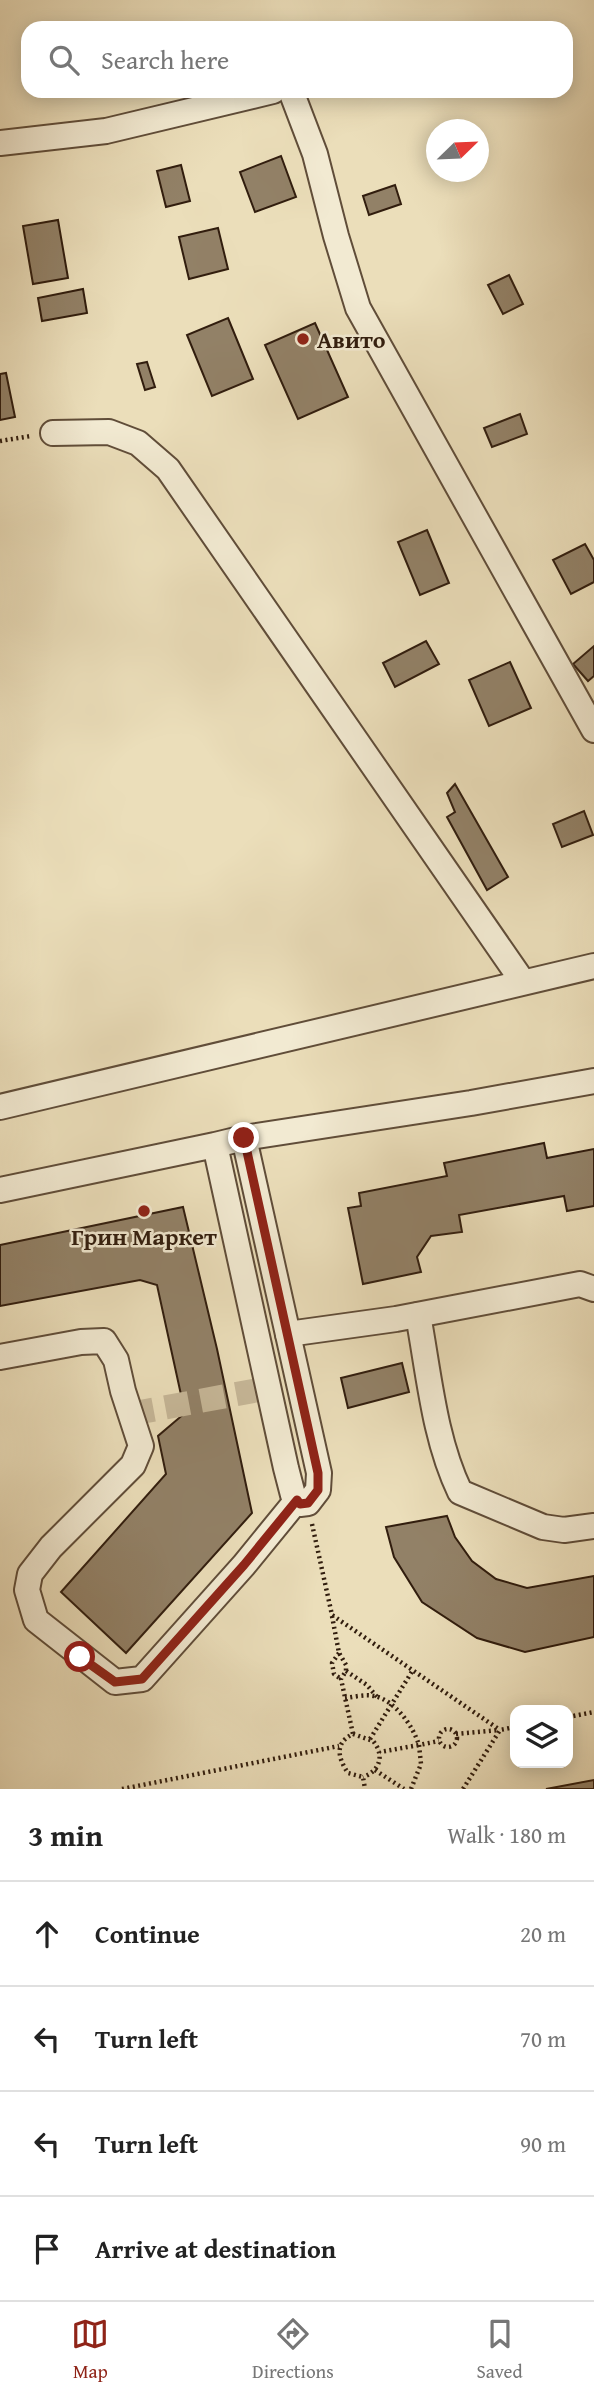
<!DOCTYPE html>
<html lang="en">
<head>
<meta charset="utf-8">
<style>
	body { margin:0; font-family:"Gentium Book Plus",serif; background:#f2f2f2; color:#222 }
	.controls { position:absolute; right:21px; bottom:21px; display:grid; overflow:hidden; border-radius:14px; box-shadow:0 4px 18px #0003 }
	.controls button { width:63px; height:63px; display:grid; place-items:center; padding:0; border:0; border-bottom:2px solid #e0e0e0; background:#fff; color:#222; font:35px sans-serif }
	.compass { position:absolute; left:426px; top:119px; width:63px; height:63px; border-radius:50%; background:#fff; box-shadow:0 4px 18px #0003; rotate:67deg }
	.stop { position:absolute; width:21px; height:21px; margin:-16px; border:5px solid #8f2418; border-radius:50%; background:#fff }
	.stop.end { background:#8f2418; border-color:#fff; box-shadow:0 2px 7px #0008 }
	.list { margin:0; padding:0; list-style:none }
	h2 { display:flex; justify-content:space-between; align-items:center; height:91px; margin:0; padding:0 28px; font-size:30px }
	h2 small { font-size:23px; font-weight:400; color:#767676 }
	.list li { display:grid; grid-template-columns:46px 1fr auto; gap:21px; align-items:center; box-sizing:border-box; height:105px; padding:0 28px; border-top:2px solid #e0e0e0 }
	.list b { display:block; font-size:26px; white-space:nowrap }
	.list em { font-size:23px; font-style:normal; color:#767676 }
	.icon { flex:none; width:38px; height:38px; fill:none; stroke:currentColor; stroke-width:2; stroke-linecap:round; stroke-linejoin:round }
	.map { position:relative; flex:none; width:594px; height:1789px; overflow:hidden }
	.search { position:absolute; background:#fff; box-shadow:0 4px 18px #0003; left:21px; right:21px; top:21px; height:77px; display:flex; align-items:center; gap:18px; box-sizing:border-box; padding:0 24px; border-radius:21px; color:#767676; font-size:26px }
	.sheet { height:511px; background:#fff }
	nav { display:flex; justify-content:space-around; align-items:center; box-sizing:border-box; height:98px; border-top:2px solid #e0e0e0; background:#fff; font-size:19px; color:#767676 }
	nav a { display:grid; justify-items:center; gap:4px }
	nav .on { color:#8f2418 }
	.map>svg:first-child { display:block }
</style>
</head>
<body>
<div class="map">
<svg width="594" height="1789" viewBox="0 0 594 1789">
	<rect width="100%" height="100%" fill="#ebdeba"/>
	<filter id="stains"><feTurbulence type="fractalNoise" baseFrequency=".00286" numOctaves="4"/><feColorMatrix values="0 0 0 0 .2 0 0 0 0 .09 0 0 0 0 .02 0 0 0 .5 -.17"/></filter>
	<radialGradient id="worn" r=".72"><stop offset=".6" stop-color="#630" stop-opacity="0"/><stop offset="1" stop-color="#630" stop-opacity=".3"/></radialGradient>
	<g fill="#928167" stroke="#311d0e" stroke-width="2">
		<polygon points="281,156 296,197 255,212 240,172"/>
		<polygon points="181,165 190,201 166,207 157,171"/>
		<polygon points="395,185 401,204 369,215 363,196"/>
		<polygon points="58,220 68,278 33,284 23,226"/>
		<polygon points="218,228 228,269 189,279 179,237"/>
		<polygon points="509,275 523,304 503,314 488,285"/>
		<polygon points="83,289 87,313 42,321 38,298"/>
		<polygon points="228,318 253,379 212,396 187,335"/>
		<polygon points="315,323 348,397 298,419 265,345"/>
		<polygon points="147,362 155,387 145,390 137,364"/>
		<polygon points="6,373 15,417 0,420 0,374"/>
		<polygon points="520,414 527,434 492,447 484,428"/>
		<polygon points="427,530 449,583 420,595 398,542"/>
		<polygon points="585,544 594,560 594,582 571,594 553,560"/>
		<polygon points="426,641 439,664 395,687 383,663"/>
		<polygon points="594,646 594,676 588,681 573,664"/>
		<polygon points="510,662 531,708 489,726 469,680"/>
		<polygon points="455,784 508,877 487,890 447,817 455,812 447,793"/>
		<polygon points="584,811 593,835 562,847 553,824"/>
		<polygon points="544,1143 547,1158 594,1149 594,1206 567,1211 564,1196 459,1215 462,1232 431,1236 417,1257 421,1272 363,1284 348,1208 361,1206 359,1193 447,1176 444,1163"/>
		<polygon points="183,1207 217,1349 252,1513 126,1653 61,1592 166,1474 158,1436 185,1413 157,1285 140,1280 0,1306 0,1245"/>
		<polygon points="402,1363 409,1392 348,1408 341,1378"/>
		<polygon points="447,1516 455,1537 472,1561 496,1579 527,1588 594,1576 594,1637 525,1652 477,1638 422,1602 394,1557 386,1527"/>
		<polygon points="594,1780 594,1789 546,1789"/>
	</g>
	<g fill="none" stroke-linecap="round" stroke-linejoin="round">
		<polyline stroke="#c6b798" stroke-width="24" stroke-dasharray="24 12" stroke-linecap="butt" points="130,1414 269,1388"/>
		<defs>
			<g id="minor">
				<polyline points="291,91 315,154 336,236 358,308 594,730"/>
				<polyline points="0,143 106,131 273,91"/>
				<polyline points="53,433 109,432 138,443 168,469 523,982"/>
				<polyline points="0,1107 594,966"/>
				<polyline points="244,1138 471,1103 594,1081"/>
				<polyline points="0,1190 215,1145 286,1468 293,1495 300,1504 308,1503 318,1490 319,1473 244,1138 215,1145"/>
				<path d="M418,1315C429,1374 434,1438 460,1492L543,1527L564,1530L594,1526"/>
				<polyline points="288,1334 396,1319 580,1284 594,1289"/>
				<polyline points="0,1357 81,1342 104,1341 116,1360 123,1391 141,1446 133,1465 51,1547 30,1574 27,1590 36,1620 115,1682 142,1679 244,1565 297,1500"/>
			</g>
		</defs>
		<use href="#minor" stroke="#604d39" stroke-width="28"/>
		<g stroke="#311d0e" stroke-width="4.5" stroke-dasharray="2 3.5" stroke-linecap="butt">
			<polyline points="0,441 31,436"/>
			<polyline points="312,1524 332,1615 500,1730"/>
			<path d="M332,1616L339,1653L346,1665V1671L341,1679L353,1734C334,1743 338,1758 348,1773L363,1777L365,1789"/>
			<polyline points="339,1653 332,1663 334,1674 341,1679"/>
			<polyline points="346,1671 367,1685 377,1697"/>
			<path d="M345,1698C354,1697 365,1694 374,1696C395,1700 413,1726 419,1745L380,1752"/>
			<polyline points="568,1717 594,1712"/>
			<circle cx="448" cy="1738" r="9"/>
			<path d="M353,1734L373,1741C385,1755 380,1771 363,1777"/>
			<polyline points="456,1734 499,1730"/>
			<polyline points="370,1739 413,1670"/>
			<polyline points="375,1770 404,1789"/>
			<polyline points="122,1789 339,1746"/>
			<polyline points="411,1789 421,1764 419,1745 439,1741"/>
			<polyline points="463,1789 500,1730 515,1727"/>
		</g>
		<use href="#minor" stroke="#f2ead2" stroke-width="24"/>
	</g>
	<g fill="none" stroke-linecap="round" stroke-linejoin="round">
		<polyline stroke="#8f2418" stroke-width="9" points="80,1657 115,1682 142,1679 244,1565 297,1500 300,1504 308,1503 318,1490 318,1473 244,1138"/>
	</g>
	<g fill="#8f2418" stroke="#f2ead2" stroke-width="2.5">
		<circle cx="303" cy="339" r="7"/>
		<circle cx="144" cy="1211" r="7"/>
	</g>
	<g text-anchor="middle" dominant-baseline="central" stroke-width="5" stroke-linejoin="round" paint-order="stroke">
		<g font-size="24" font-weight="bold" fill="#311d0e" stroke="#f2ead2" text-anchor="start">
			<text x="317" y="339">Авито</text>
			<text x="144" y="1236" text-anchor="middle">Грин Маркет</text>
		</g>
	</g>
	<rect width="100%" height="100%" filter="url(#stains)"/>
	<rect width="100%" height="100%" fill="url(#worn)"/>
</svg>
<div class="controls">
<button><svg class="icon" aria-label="layers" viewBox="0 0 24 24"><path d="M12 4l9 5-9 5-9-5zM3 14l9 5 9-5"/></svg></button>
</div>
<svg class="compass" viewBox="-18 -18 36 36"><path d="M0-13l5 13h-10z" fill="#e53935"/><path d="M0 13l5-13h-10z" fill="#767676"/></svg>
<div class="stop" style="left:80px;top:1657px"></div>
<div class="stop end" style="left:244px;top:1138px"></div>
<div class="search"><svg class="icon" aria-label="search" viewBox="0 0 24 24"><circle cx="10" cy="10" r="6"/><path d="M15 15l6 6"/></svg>Search here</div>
</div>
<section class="sheet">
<h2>3 min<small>Walk · 180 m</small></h2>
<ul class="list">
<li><svg class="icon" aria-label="ahead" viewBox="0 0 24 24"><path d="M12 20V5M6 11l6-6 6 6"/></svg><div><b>Continue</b></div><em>20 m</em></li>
<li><svg class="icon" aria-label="left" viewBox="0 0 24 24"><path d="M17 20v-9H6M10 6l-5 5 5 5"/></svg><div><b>Turn left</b></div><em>70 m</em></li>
<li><svg class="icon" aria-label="left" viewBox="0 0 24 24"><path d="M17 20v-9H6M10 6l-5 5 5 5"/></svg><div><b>Turn left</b></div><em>90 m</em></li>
<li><svg class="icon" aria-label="arrive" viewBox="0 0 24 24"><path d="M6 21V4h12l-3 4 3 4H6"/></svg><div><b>Arrive at destination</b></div></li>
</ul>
</section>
<nav>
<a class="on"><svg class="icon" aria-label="map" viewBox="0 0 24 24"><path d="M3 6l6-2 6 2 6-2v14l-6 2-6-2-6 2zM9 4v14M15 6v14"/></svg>Map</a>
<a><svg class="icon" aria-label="directions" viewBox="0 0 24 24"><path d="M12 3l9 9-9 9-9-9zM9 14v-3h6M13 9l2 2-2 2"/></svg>Directions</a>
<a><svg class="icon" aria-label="saved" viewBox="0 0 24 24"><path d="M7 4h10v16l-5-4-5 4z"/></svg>Saved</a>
</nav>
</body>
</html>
